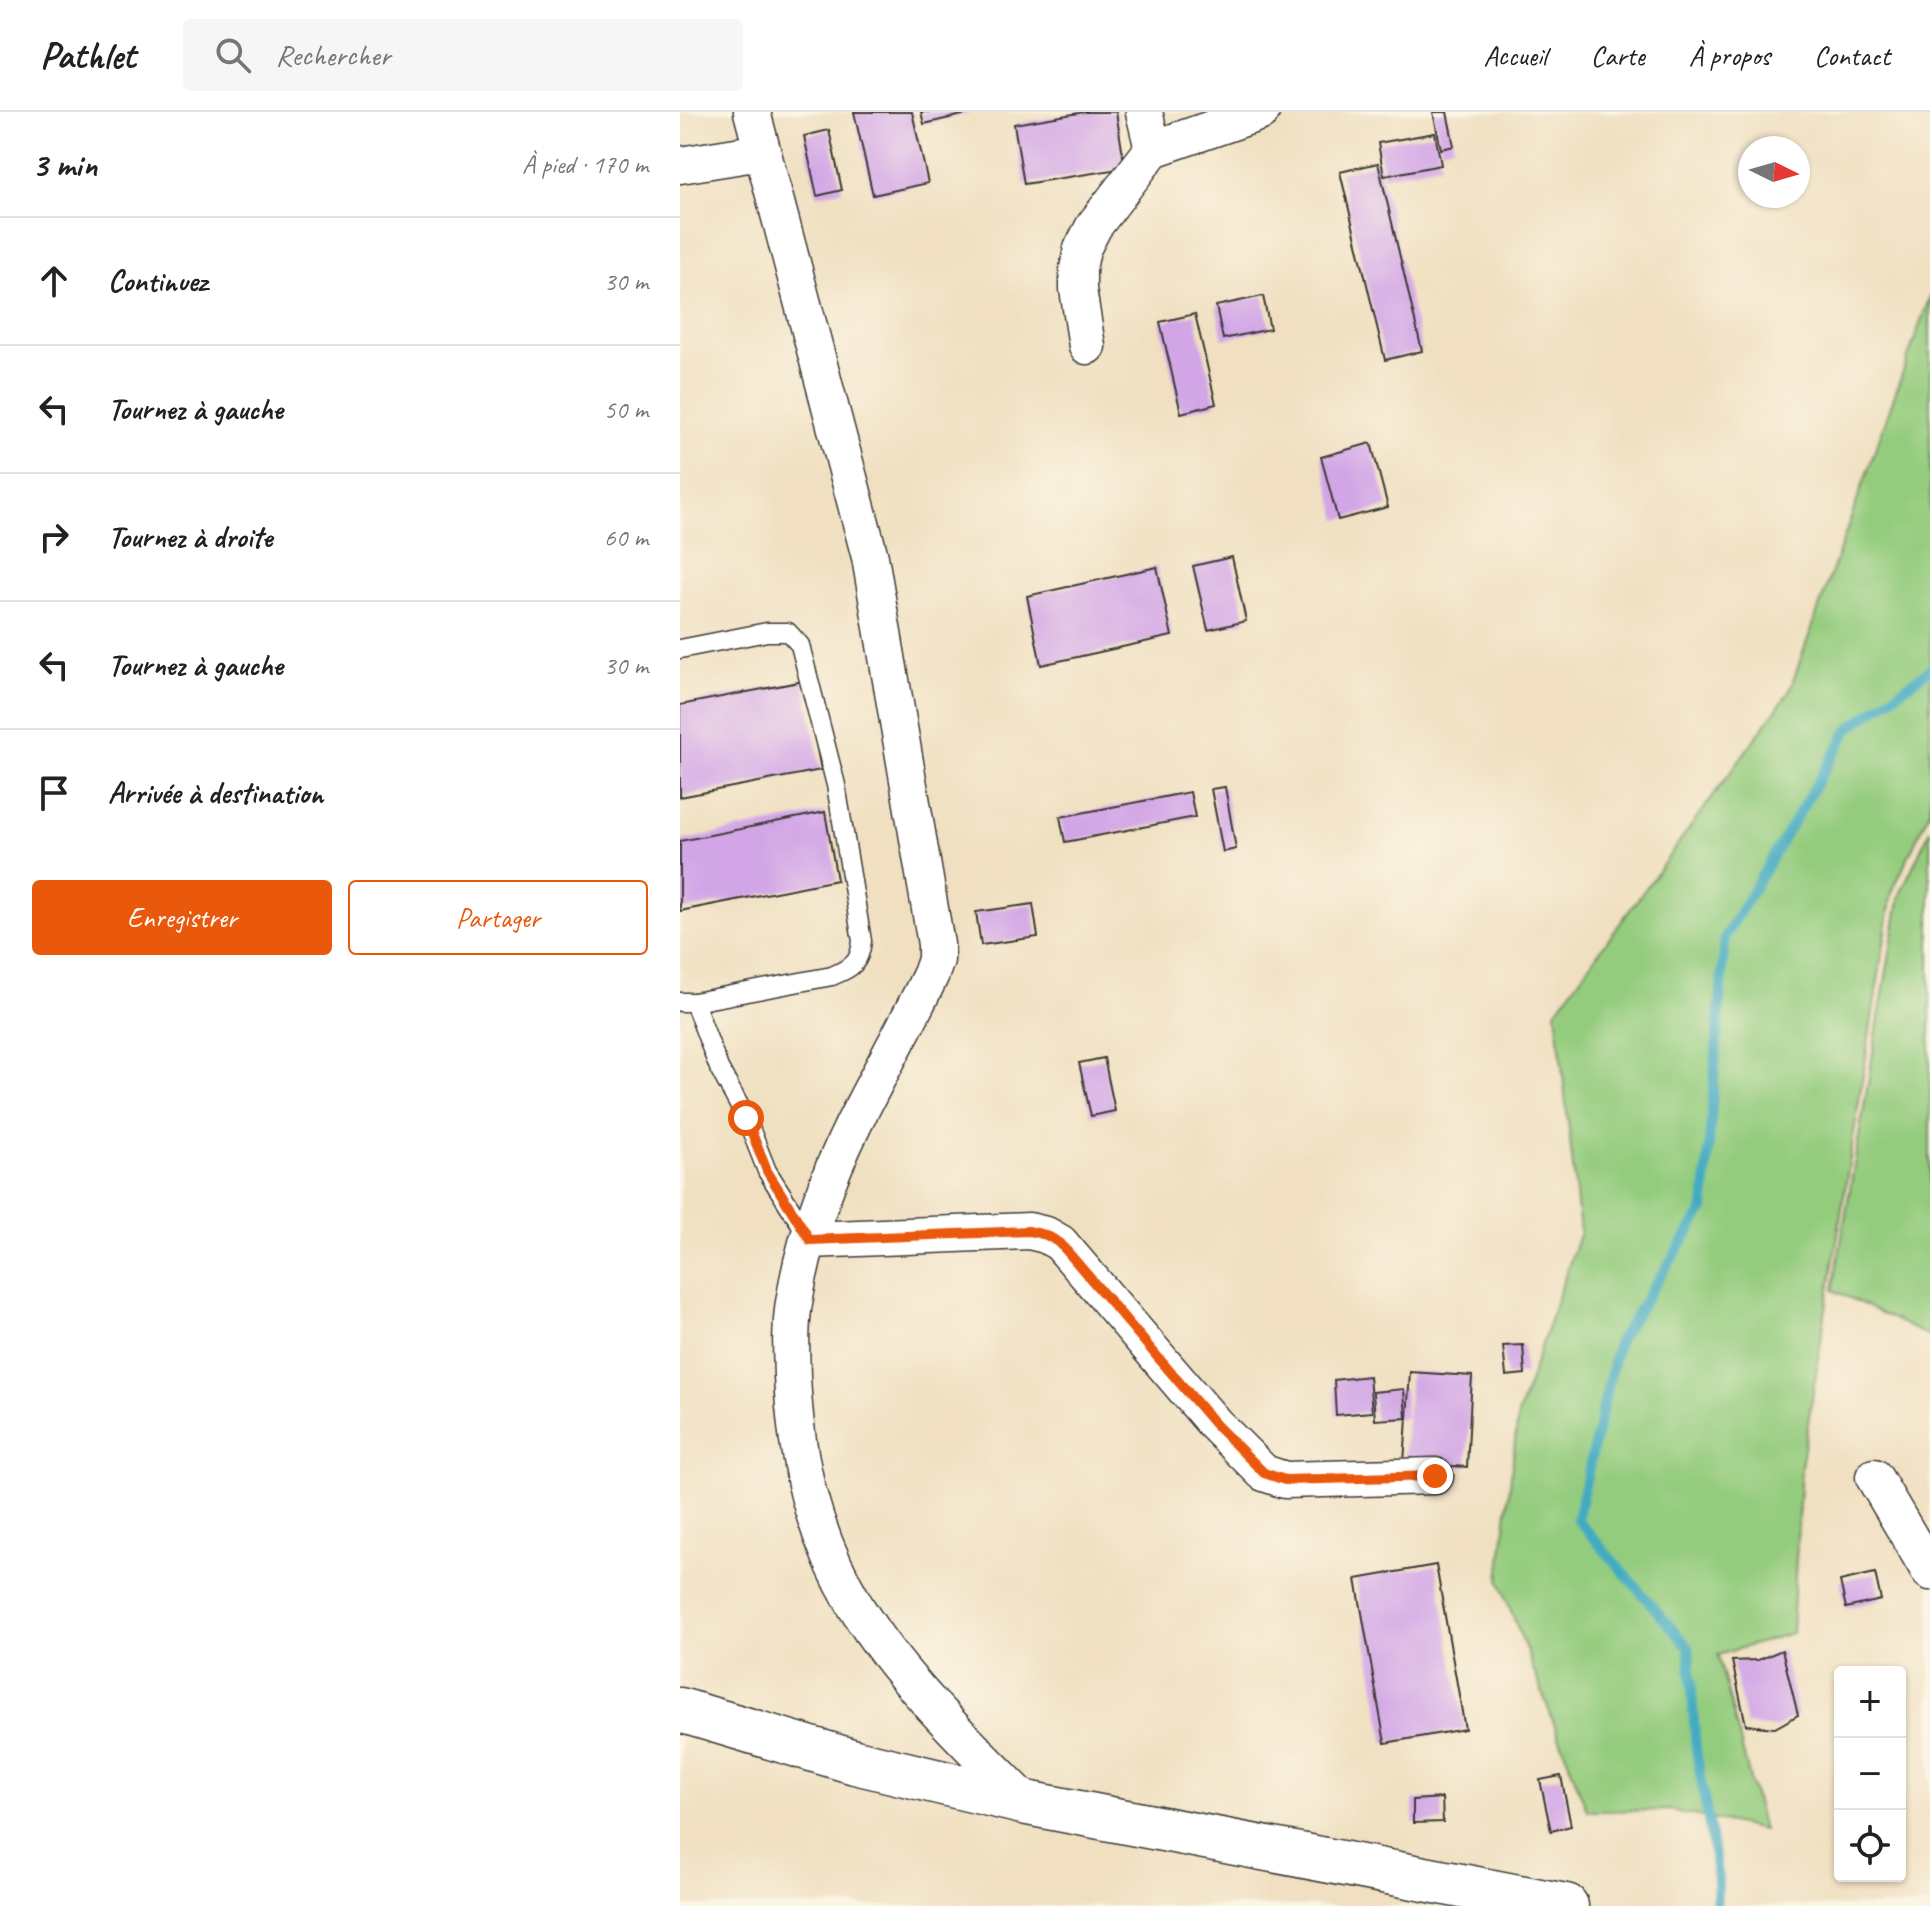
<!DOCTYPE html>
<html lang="fr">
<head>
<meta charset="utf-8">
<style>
	body { margin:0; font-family:Caveat,sans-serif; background:#f6f6f6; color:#222 }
	.controls { position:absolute; right:24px; bottom:24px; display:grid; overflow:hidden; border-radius:8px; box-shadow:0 2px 6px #0004 }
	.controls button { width:72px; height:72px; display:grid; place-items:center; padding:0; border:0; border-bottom:2px solid #e0e0e0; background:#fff; color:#222; font:40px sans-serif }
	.compass { position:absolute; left:1058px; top:24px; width:72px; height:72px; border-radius:50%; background:#fff; box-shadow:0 2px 6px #0004; rotate:95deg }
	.stop { position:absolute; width:24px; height:24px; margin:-18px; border:6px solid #ea580c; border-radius:50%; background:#fff }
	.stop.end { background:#ea580c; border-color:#fff; box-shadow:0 2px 8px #0008 }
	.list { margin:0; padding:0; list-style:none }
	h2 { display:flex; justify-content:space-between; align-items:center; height:104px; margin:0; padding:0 32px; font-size:34px }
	h2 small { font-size:26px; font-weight:400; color:#767676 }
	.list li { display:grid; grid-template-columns:52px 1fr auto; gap:24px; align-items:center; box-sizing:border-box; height:128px; padding:0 32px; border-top:2px solid #e0e0e0 }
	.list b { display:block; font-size:30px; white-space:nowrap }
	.list em { font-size:26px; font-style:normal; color:#767676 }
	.actions { display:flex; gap:16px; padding:24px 32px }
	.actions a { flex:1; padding:18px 0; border:2px solid #ea580c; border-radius:8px; text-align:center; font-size:28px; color:#ea580c }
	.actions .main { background:#ea580c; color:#fff }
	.icon { flex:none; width:44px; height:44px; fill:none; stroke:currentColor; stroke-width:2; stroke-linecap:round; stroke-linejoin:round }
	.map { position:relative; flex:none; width:1250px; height:1794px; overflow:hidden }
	header { display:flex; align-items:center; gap:48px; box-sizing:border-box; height:112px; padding:0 40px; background:#fff; border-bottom:2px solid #e0e0e0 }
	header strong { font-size:38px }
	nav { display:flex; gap:44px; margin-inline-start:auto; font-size:28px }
	.search { width:560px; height:72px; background:#f6f6f6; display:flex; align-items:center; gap:20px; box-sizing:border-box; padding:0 28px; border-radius:8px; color:#767676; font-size:30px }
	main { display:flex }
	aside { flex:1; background:#fff }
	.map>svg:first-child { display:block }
</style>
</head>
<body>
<header>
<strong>Pathlet</strong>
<div class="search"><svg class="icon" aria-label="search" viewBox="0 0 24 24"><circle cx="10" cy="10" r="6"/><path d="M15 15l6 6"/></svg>Rechercher</div>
<nav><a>Accueil</a><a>Carte</a><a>À propos</a><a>Contact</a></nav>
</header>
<main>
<aside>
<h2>3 min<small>À pied · 170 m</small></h2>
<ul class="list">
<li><svg class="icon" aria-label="ahead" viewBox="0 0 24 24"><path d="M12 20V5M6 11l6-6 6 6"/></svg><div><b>Continuez</b></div><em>30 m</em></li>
<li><svg class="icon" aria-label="left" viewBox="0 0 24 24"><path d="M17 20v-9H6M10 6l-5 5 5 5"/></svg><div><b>Tournez à gauche</b></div><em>50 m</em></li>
<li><svg class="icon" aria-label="right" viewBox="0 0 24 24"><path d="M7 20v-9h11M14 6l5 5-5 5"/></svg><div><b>Tournez à droite</b></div><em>60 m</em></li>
<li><svg class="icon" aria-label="left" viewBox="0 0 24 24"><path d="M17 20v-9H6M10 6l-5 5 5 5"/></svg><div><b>Tournez à gauche</b></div><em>30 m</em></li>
<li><svg class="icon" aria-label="arrive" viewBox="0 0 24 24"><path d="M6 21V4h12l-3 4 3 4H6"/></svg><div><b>Arrivée à destination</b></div></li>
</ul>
<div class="actions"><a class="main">Enregistrer</a><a>Partager</a></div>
</aside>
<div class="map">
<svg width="1250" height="1794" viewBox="0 0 1250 1794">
	<rect width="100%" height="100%" fill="#fcf5e5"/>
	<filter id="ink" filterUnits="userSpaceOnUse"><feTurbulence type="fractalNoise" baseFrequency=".0125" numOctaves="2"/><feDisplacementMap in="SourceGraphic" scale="16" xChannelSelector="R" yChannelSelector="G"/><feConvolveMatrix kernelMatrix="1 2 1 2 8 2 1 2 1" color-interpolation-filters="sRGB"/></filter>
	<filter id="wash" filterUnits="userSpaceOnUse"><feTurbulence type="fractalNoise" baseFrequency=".006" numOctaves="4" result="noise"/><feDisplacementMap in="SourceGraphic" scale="32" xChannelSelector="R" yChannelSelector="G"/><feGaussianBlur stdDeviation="1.8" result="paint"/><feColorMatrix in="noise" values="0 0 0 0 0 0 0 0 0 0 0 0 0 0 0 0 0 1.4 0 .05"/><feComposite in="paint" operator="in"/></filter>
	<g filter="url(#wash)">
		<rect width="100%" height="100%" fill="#f0e0c1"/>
		<g fill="#94cc7e" stroke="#58744d" stroke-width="2">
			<polygon points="1250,184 1250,698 1212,780 1121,1355 1112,1521 1038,1543 1083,1718 989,1698 914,1699 907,1698 819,1467 838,1303 900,1120 876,899 1109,580"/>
			<polygon points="1250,718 1250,1225 1153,1178 1220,782"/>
		</g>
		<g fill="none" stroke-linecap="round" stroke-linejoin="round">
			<polyline stroke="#42abc1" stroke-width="10" points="1036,1794 1038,1767 1016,1638 1009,1536 897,1407 938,1230 1024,1097 1045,825 1169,617 1250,557"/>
		</g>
		<g id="blocks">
			<g fill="#d2a6e6">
				<polygon points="174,0 232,0 248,71 193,83"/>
				<polygon points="241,0 291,0 291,1 244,12"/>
				<polygon points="405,0 436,0 445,56 344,72 334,12"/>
				<polygon points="753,0 767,0 774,34 761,37"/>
				<polygon points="149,18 162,78 137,84 124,24"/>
				<polygon points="755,21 761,53 704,64 698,31"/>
				<polygon points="698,51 742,239 705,248 660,60"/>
				<polygon points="583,184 590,217 543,227 536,194"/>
				<polygon points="515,202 536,292 501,301 480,210"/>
				<polygon points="691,331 708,395 658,408 641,345"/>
				<polygon points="552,445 566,509 528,518 513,454"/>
				<polygon points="477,455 492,524 361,553 347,484"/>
				<polygon points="124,569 141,658 0,685 0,593"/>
				<polygon points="545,675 556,737 543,740 531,677"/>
				<polygon points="510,680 515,705 385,730 380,705"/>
				<polygon points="145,700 157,768 0,799 0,729"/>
				<polygon points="353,792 358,825 301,833 296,800"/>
				<polygon points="424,946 435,999 411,1004 399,951"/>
				<polygon points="843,1233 845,1262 826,1264 823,1234"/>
				<polygon points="730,1260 792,1264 787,1355 724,1351"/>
				<polygon points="689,1264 692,1300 656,1303 654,1268"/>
				<polygon points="724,1277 726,1306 695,1308 693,1280"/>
				<polygon points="756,1453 785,1617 705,1631 676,1467"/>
				<polygon points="1195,1461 1201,1488 1166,1496 1160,1469"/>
				<polygon points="1102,1538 1118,1603 1095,1616 1066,1613 1052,1549 1078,1548"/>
				<polygon points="881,1664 891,1714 871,1719 860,1668"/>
				<polygon points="762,1686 763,1710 733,1711 733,1688"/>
			</g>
		</g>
	</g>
	<g filter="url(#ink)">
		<use href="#blocks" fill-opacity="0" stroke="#3c3935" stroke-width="2"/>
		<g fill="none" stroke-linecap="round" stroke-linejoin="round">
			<defs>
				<g id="lane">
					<path d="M0,537L87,520H108L120,533L156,673L182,829C179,853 172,855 152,864L14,890"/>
					<polyline points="0,890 14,890 39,956 66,1006 87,1059 129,1125"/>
				</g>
				<g id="street">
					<path d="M72,0L190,445L256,832V848L251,862C216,937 170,1007 142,1086C131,1115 120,1154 115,1185C110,1210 111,1238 112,1264C116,1349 132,1421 176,1495C219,1566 288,1632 347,1691"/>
					<polyline points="464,0 473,37"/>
					<polyline points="0,53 81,40"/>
					<polyline points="407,234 398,177 398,157 402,137 414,114 473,37 581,0"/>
					<polyline points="130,1128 349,1119 366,1123 380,1131 535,1312 584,1361 605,1368 755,1364"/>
					<polyline points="1194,1365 1250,1460"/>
				</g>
				<polyline id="secondary" points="0,1598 175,1650 347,1691 886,1794"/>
			</defs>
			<use href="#lane" stroke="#3c3935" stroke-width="21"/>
			<use href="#street" stroke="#3c3935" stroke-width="39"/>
			<use href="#secondary" stroke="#3c3935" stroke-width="47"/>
			<use href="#lane" stroke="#fff" stroke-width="18"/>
			<use href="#street" stroke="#fff" stroke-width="36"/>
			<use href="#secondary" stroke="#fff" stroke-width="44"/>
		</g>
	</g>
	<g fill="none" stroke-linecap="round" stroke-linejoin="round" filter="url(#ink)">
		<polyline stroke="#ea580c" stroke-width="10" points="66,1006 87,1059 130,1128 349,1119 366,1123 380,1131 535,1312 584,1361 605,1368 755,1364"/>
	</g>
</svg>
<div class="controls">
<button>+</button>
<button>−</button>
<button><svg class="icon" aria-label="locate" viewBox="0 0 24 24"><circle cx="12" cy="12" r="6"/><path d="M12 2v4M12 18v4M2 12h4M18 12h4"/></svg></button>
</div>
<svg class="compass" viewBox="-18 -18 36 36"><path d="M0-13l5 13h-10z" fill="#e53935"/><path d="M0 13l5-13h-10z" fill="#767676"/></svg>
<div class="stop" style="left:66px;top:1006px"></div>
<div class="stop end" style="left:755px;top:1364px"></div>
</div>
</main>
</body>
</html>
